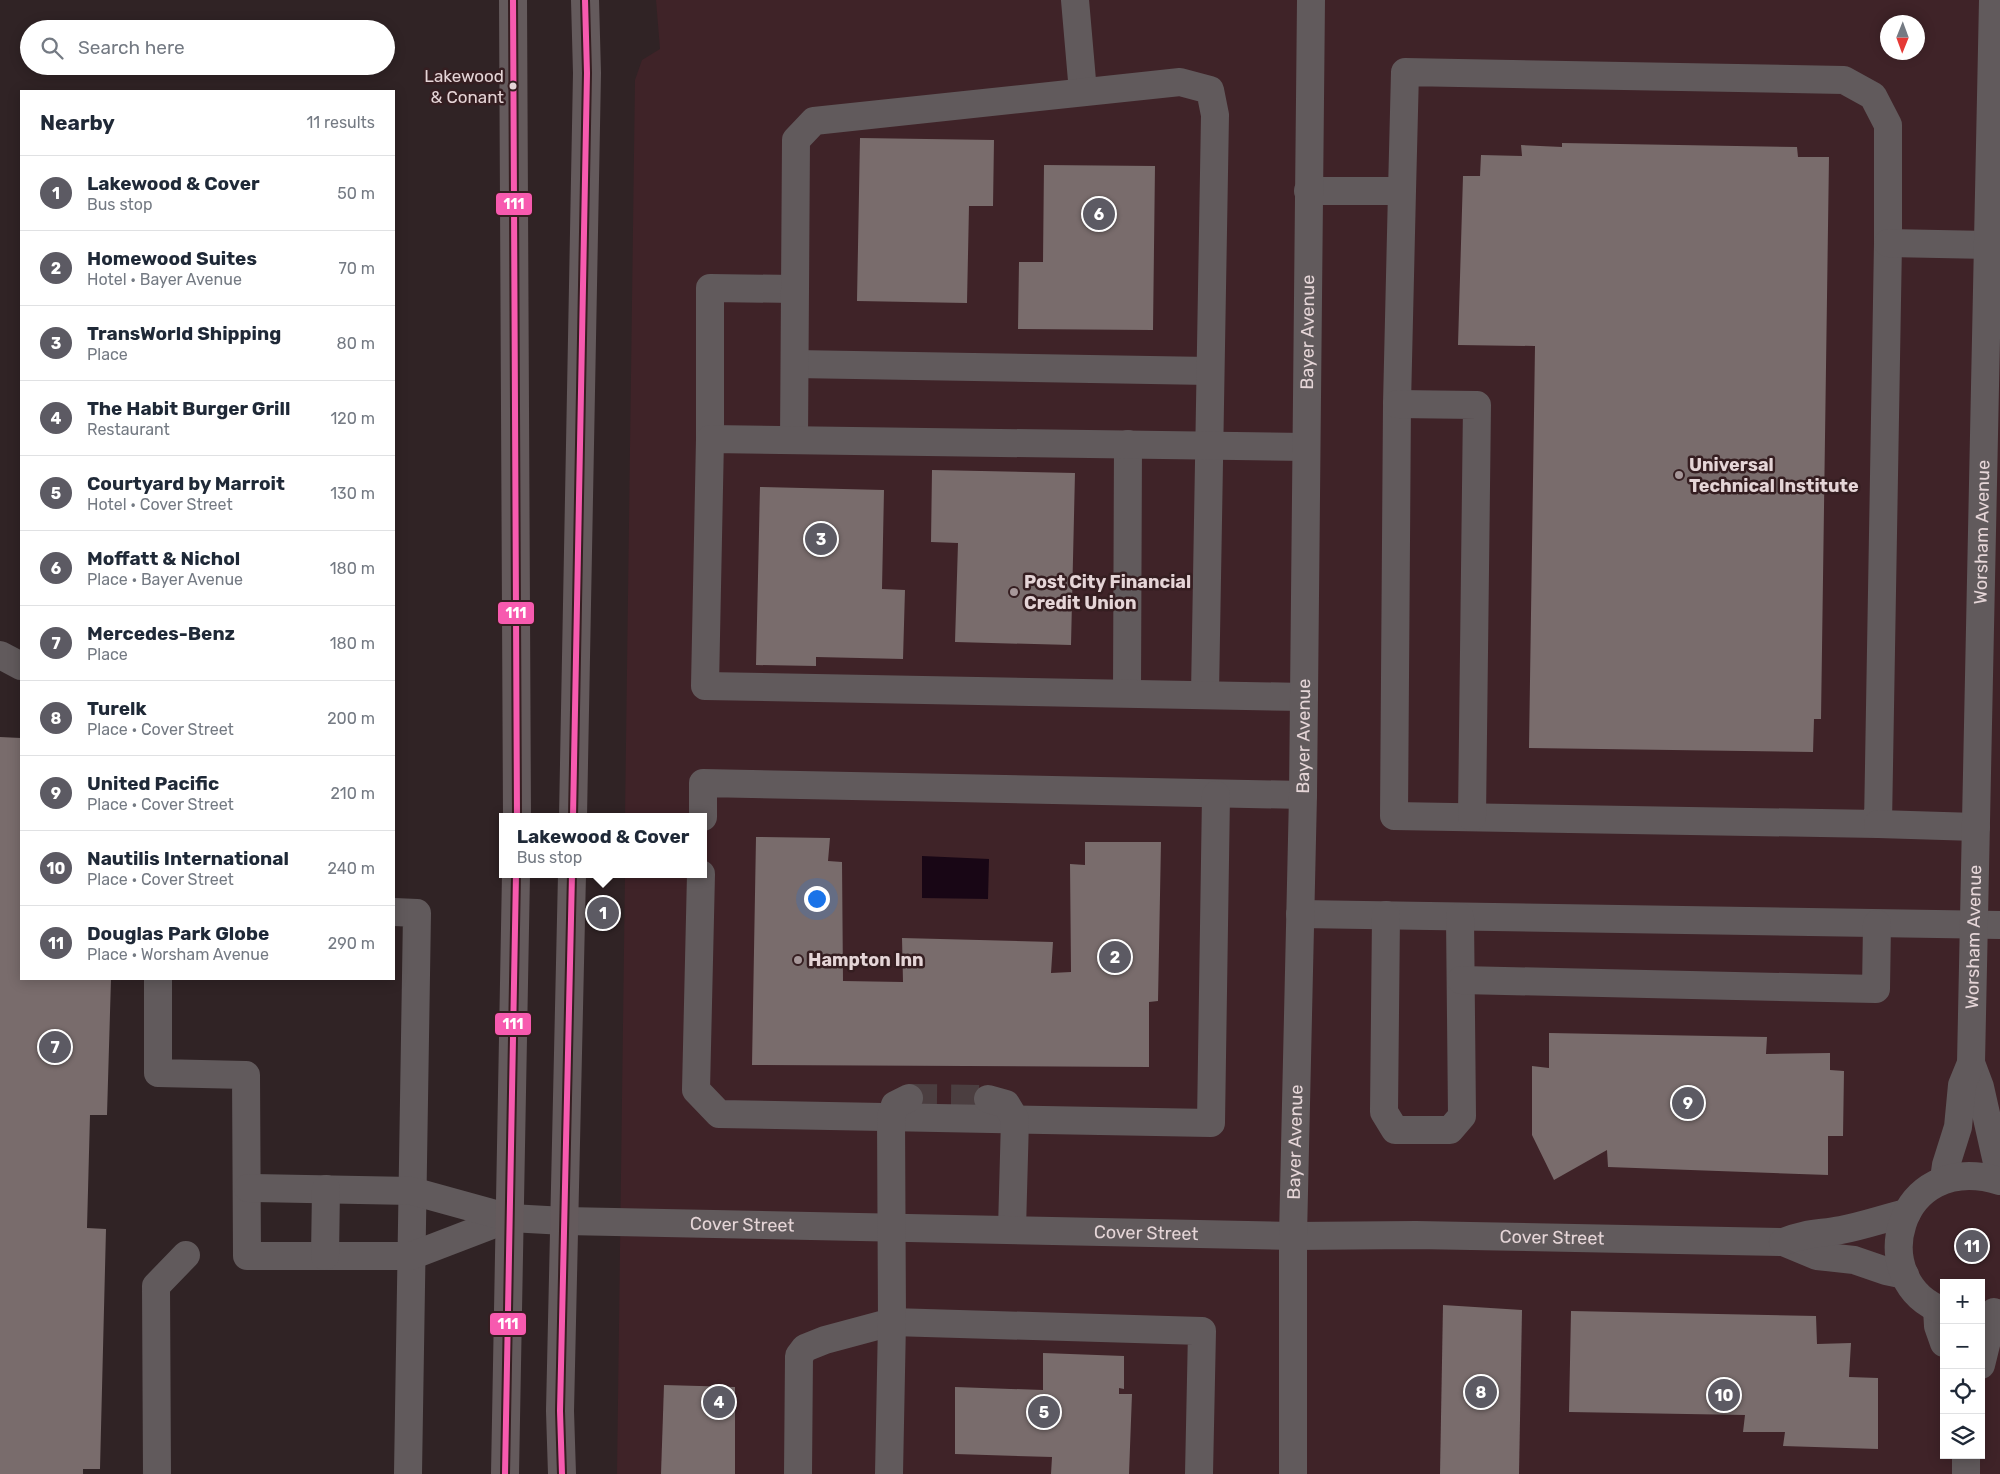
<!DOCTYPE html>
<html lang="en">
<head>
<meta charset="utf-8">
<style>
	body { margin:0; font-family:Rubik,sans-serif; background:#f2f2f3; color:#1f2937 }
	.controls { position:absolute; right:15px; bottom:15px; display:grid; overflow:hidden; border-radius:0px; box-shadow:0 2px 12px #0003 }
	.controls button { width:45px; height:45px; display:grid; place-items:center; padding:0; border:0; border-bottom:1px solid #e0e1e3; background:#fff; color:#1f2937; font:25px sans-serif }
	.compass { position:absolute; left:1880px; top:15px; width:45px; height:45px; border-radius:50%; background:#fff; box-shadow:0 2px 12px #0003; rotate:181deg }
	.you { position:absolute; left:816px; top:898px; width:18px; height:18px; margin:-12px; border:4px solid #fff; border-radius:50%; background:#1a73e8; box-shadow:0 0 0 8px #1a73e833 }
	.badge { display:grid; place-items:center; width:32px; height:32px; border-radius:50%; background:#5c5a63; color:#fff; font-size:16px; font-weight:700 }
	.pin { position:absolute; translate:-50% -50%; border:2px solid #fff; box-shadow:0 1px 5px #0006 }
	.popup { position:absolute; left:499px; top:813px; width:208px; height:65px; box-sizing:border-box; display:grid; place-content:center; border-radius:0px; background:#fff; filter:drop-shadow(0 1px 4px #0005); font-size:16px; white-space:nowrap; color:#747a83 }
	.popup b { font-size:19px; color:#1f2937 }
	.popup::after { content:''; position:absolute; left:50%; top:100%; margin-left:-10px; border:10px solid transparent; border-top-color:#fff }
	.list { margin:0; padding:0; list-style:none }
	h2 { display:flex; justify-content:space-between; align-items:center; height:65px; margin:0; padding:0 20px; font-size:21px }
	h2 small { font-size:16px; font-weight:400; color:#747a83 }
	.list li { display:grid; grid-template-columns:32px 1fr auto; gap:15px; align-items:center; box-sizing:border-box; height:75px; padding:0 20px; border-top:1px solid #e0e1e3 }
	.list b { display:block; font-size:19px; white-space:nowrap }
	.list p { margin:0; font-size:16px; white-space:nowrap; color:#747a83 }
	.list em { font-size:16px; font-style:normal; color:#747a83 }
	.icon { flex:none; width:28px; height:28px; fill:none; stroke:currentColor; stroke-width:2; stroke-linecap:round; stroke-linejoin:round }
	.map { position:relative; flex:none; width:2000px; height:1474px; overflow:hidden }
	.search { position:absolute; background:#fff; box-shadow:0 2px 12px #0003; left:20px; top:20px; width:375px; height:55px; display:flex; align-items:center; gap:12px; box-sizing:border-box; padding:0 18px; border-radius:28px; color:#747a83; font-size:19px }
	.panel { position:absolute; background:#fff; box-shadow:0 2px 12px #0003; left:20px; top:90px; width:375px; height:890px; border-radius:0px }
	.map>svg:first-child { display:block }
</style>
</head>
<body>
<div class="map">
<svg width="2000" height="1474" viewBox="0 0 2000 1474">
	<rect width="100%" height="100%" fill="#302325"/>
	<path fill="#3f2328" fill-rule="evenodd" d="M656,0H2000V1474H617L625,874H703V817H625L635,80L642,60L660,49ZM1888,22H1918V52H1888ZM1944,1283H1981V1455H1944Z"/>
	<polygon fill="#180615" points="922,856 989,859 988,899 922,898"/>
	<g fill="#796c6c">
		<polygon points="860,138 994,140 993,206 969,206 967,303 857,301"/>
		<polygon points="1562,143 1797,147 1798,157 1829,157 1821,719 1814,719 1813,752 1529,748 1535,346 1458,345 1463,176 1480,176 1481,155 1522,156 1521,145 1562,147"/>
		<polygon points="1044,165 1155,166 1153,330 1018,329 1019,262 1043,262"/>
		<polygon points="932,470 1075,473 1071,645 955,642 958,543 931,542"/>
		<polygon points="760,487 884,490 882,589 905,590 903,659 816,657 816,666 756,665"/>
		<polygon points="0,737 21,738 21,979 111,979 107,1115 90,1115 87,1228 106,1229 100,1469 83,1469 83,1474 0,1474"/>
		<polygon points="756,837 830,838 828,861 842,862 843,981 903,982 902,938 1053,942 1051,973 1071,972 1070,864 1085,865 1085,842 1161,842 1158,1001 1149,1002 1149,1067 752,1065"/>
		<polygon points="1549,1033 1767,1037 1766,1054 1830,1053 1830,1070 1844,1071 1843,1136 1828,1136 1828,1175 1608,1167 1607,1150 1554,1180 1532,1135 1532,1066 1549,1068"/>
		<polygon points="1443,1305 1522,1310 1519,1474 1440,1474"/>
		<polygon points="1571,1311 1816,1316 1817,1344 1851,1343 1849,1377 1878,1378 1878,1449 1783,1446 1785,1432 1743,1432 1745,1415 1569,1412"/>
		<polygon points="1043,1353 1124,1356 1124,1389 1119,1388 1119,1394 1132,1394 1129,1474 1051,1474 1052,1457 955,1454 955,1387 1043,1390"/>
		<polygon points="664,1385 735,1387 735,1474 661,1474"/>
	</g>
	<g fill="none" stroke-linecap="round" stroke-linejoin="round">
		<polyline stroke="#4b3e40" stroke-width="28" stroke-dasharray="28 14" stroke-linecap="butt" points="909,1098 988,1099"/>
		<g stroke="#615a5c" stroke-width="28">
			<polyline points="1075,0 1083,92"/>
			<polyline points="1308,191 1402,191 1405,72 1844,80 1873,96 1888,125 1888,243 1878,824 1394,816 1397,404 1402,191"/>
			<polyline points="1888,243 1989,245"/>
			<polyline points="795,364 1210,371"/>
			<polyline points="1397,404 1477,405 1472,817"/>
			<polyline points="710,439 710,288 795,289"/>
			<polyline points="794,440 796,140 814,121 1180,82 1210,90 1215,115 1205,694"/>
			<polyline points="0,655 21,666"/>
			<polyline points="1127,692 1128,444"/>
			<polyline points="1304,697 705,686 710,439 1306,447"/>
			<polyline points="703,817 703,783 1303,795"/>
			<polyline points="1878,824 1976,827"/>
			<polyline points="701,874 696,1090 719,1114 1211,1123 1216,795"/>
			<polyline points="394,912 417,913 408,1474"/>
			<polyline points="1300,914 2000,925"/>
			<polyline points="1386,915 1384,1112 1395,1130 1450,1130 1462,1116 1460,917"/>
			<polyline points="158,979 158,1073 246,1075 247,1256 411,1256 510,1218"/>
			<polyline points="1461,980 1876,989 1877,924"/>
			<polyline points="1971,1063 1980,1087 2000,1176"/>
			<polyline points="988,1099 1006,1104 1015,1119 1012,1229"/>
			<path id="s1" d="M1944,1179L1946,1165L1958,1127L1962,1085L1971,1063L1993,0"/>
			<path id="s2" d="M248,1188L412,1191L510,1218L565,1221L1293,1236L1416,1235L1783,1242L1817,1256L1854,1260L1886,1271L1905,1275"/>
			<path d="M1783,1242C1805,1233 1819,1234 1841,1230C1863,1226 1885,1218 1907,1213"/>
			<polyline points="325,1256 326,1189"/>
			<polyline points="1937,1309 1938,1326 1944,1343"/>
			<path d="M1944,1311C1864,1283 1895,1149 2000,1181"/>
			<polyline points="1981,1365 1994,1312"/>
			<polyline points="157,1474 156,1286 186,1255"/>
			<polyline points="798,1474 799,1356 805,1348 825,1340 892,1322 1202,1331 1199,1474"/>
			<polyline points="889,1474 892,1322 891,1117 895,1105 909,1098"/>
			<path id="s3" d="M1293,1474V1236L1303,795L1311,0"/>
			<polyline points="1966,1474 1966,1455"/>
		</g>
		<g stroke="#645a5c" stroke-width="28">
			<polyline points="513,0 517,817"/>
			<polyline points="573,817 587,73 585,0"/>
			<polyline points="505,1474 516,874"/>
			<polyline points="562,1474 560,1411 572,874"/>
		</g>
		<defs>
			<g id="bus-1">
				<polyline points="513,0 517,817"/>
				<polyline points="573,817 587,73 585,0"/>
				<polyline points="505,1474 516,874"/>
				<polyline points="562,1474 560,1411 572,874"/>
			</g>
		</defs>
		<use href="#bus-1" stroke="#351e21" stroke-width="10"/>
		<use href="#bus-1" stroke="#f75aaf" stroke-width="6"/>
	</g>
	<circle fill="#e5d5d7" stroke="#351e21" stroke-width="2" cx="513" cy="86" r="4.5"/>
	<g fill="#a69799" stroke="#351e21" stroke-width="2">
		<circle cx="1679" cy="475" r="5"/>
		<circle cx="1014" cy="592" r="5"/>
		<circle cx="798" cy="960" r="5"/>
	</g>
	<g text-anchor="middle" dominant-baseline="central" stroke-width="5" stroke-linejoin="round" paint-order="stroke">
		<g font-size="17" fill="#e5d5d7" stroke="#351e21" text-anchor="end">
			<text x="504" y="76">Lakewood<tspan x="504" dy="21">&amp; Conant</tspan></text>
		</g>
		<g font-size="18" fill="#e5d5d7" stroke="#351e21">
			<text stroke="none"><textPath href="#s3" startOffset="1142">Bayer Avenue</textPath></text>
			<text stroke="none"><textPath href="#s1" startOffset="651">Worsham Avenue</textPath></text>
			<text stroke="none"><textPath href="#s3" startOffset="738">Bayer Avenue</textPath></text>
			<text stroke="none"><textPath href="#s1" startOffset="246">Worsham Avenue</textPath></text>
			<text stroke="none"><textPath href="#s3" startOffset="332">Bayer Avenue</textPath></text>
			<text stroke="none"><textPath href="#s2" startOffset="498">Cover Street</textPath></text>
			<text stroke="none"><textPath href="#s2" startOffset="902">Cover Street</textPath></text>
			<text stroke="none"><textPath href="#s2" startOffset="1308">Cover Street</textPath></text>
		</g>
		<g font-size="18" font-weight="bold" fill="#e5d5d7" stroke="#351e21" text-anchor="start">
			<text x="1689" y="465">Universal<tspan x="1689" dy="21">Technical Institute</tspan></text>
			<text x="1024" y="582">Post City Financial<tspan x="1024" dy="21">Credit Union</tspan></text>
			<text x="808" y="960">Hampton Inn</text>
		</g>
	</g>
	<g stroke="#351e21" stroke-width="2">
		<rect x="495" y="192" width="38" height="24" rx="5" fill="#f75aaf"/>
		<rect x="497" y="601" width="38" height="24" rx="5" fill="#f75aaf"/>
		<rect x="494" y="1012" width="38" height="24" rx="5" fill="#f75aaf"/>
		<rect x="489" y="1312" width="38" height="24" rx="5" fill="#f75aaf"/>
	</g>
	<g font-size="14" text-anchor="middle" font-weight="bold" fill="#fff">
		<text x="514" y="209">111</text>
		<text x="516" y="618">111</text>
		<text x="513" y="1029">111</text>
		<text x="508" y="1329">111</text>
	</g>
</svg>
<div class="controls">
<button>+</button>
<button>−</button>
<button><svg class="icon" aria-label="locate" viewBox="0 0 24 24"><circle cx="12" cy="12" r="6"/><path d="M12 2v4M12 18v4M2 12h4M18 12h4"/></svg></button>
<button><svg class="icon" aria-label="layers" viewBox="0 0 24 24"><path d="M12 4l9 5-9 5-9-5zM3 14l9 5 9-5"/></svg></button>
</div>
<svg class="compass" viewBox="-18 -18 36 36"><path d="M0-13l5 13h-10z" fill="#e53935"/><path d="M0 13l5-13h-10z" fill="#747a83"/></svg>
<div class="you"></div>
<div class="pin badge" style="left:603px;top:913px">1</div>
<div class="popup"><b>Lakewood &amp; Cover</b>Bus stop</div>
<div class="pin badge" style="left:1115px;top:957px">2</div>
<div class="pin badge" style="left:821px;top:539px">3</div>
<div class="pin badge" style="left:719px;top:1402px">4</div>
<div class="pin badge" style="left:1044px;top:1412px">5</div>
<div class="pin badge" style="left:1099px;top:214px">6</div>
<div class="pin badge" style="left:55px;top:1047px">7</div>
<div class="pin badge" style="left:1481px;top:1392px">8</div>
<div class="pin badge" style="left:1688px;top:1103px">9</div>
<div class="pin badge" style="left:1724px;top:1395px">10</div>
<div class="pin badge" style="left:1972px;top:1246px">11</div>
<div class="search"><svg class="icon" aria-label="search" viewBox="0 0 24 24"><circle cx="10" cy="10" r="6"/><path d="M15 15l6 6"/></svg>Search here</div>
<section class="panel">
<h2>Nearby<small>11 results</small></h2>
<ul class="list">
<li><span class="badge">1</span><div><b>Lakewood &amp; Cover</b><p>Bus stop</p></div><em>50 m</em></li>
<li><span class="badge">2</span><div><b>Homewood Suites</b><p>Hotel · Bayer Avenue</p></div><em>70 m</em></li>
<li><span class="badge">3</span><div><b>TransWorld Shipping</b><p>Place</p></div><em>80 m</em></li>
<li><span class="badge">4</span><div><b>The Habit Burger Grill</b><p>Restaurant</p></div><em>120 m</em></li>
<li><span class="badge">5</span><div><b>Courtyard by Marroit</b><p>Hotel · Cover Street</p></div><em>130 m</em></li>
<li><span class="badge">6</span><div><b>Moffatt &amp; Nichol</b><p>Place · Bayer Avenue</p></div><em>180 m</em></li>
<li><span class="badge">7</span><div><b>Mercedes-Benz</b><p>Place</p></div><em>180 m</em></li>
<li><span class="badge">8</span><div><b>Turelk</b><p>Place · Cover Street</p></div><em>200 m</em></li>
<li><span class="badge">9</span><div><b>United Pacific</b><p>Place · Cover Street</p></div><em>210 m</em></li>
<li><span class="badge">10</span><div><b>Nautilis International</b><p>Place · Cover Street</p></div><em>240 m</em></li>
<li><span class="badge">11</span><div><b>Douglas Park Globe</b><p>Place · Worsham Avenue</p></div><em>290 m</em></li>
</ul>
</section>
</div>
</body>
</html>
